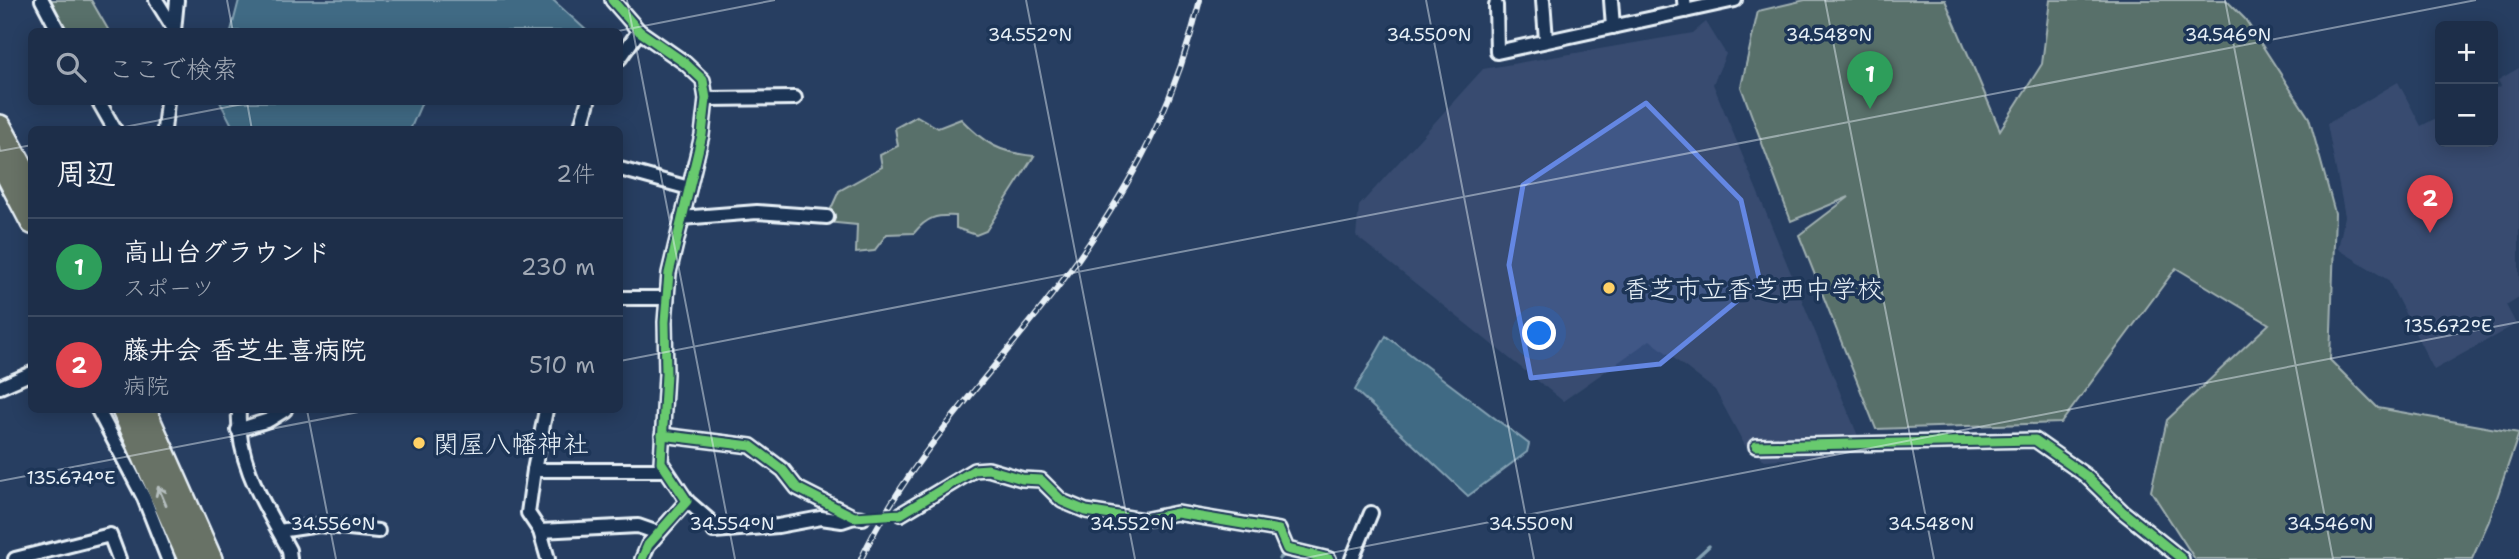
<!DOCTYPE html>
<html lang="ja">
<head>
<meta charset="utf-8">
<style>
	body { margin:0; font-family:"Shantell Sans","Klee One",sans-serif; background:#2a3a53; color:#f1f3f6 }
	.controls { position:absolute; right:21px; top:21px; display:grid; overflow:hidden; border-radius:10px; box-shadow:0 4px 18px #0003 }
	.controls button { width:63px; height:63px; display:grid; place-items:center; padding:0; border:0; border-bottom:2px solid #3b4a61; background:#1d2e49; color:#f1f3f6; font:35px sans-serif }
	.you { position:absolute; left:1540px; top:334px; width:24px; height:24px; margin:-18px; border:5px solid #fff; border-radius:50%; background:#1a73e8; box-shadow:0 0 0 10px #1a73e833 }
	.badge { display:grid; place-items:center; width:46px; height:46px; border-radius:50%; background:#ffd166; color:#fff; font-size:23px; font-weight:700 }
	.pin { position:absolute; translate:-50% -58px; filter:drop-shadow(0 2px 4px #0008) }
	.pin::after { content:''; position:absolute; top:37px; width:24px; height:21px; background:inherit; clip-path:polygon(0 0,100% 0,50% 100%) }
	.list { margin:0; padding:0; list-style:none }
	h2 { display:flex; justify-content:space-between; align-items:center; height:91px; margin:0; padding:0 28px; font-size:30px }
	h2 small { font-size:23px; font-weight:400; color:#a0a8b4 }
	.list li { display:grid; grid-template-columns:46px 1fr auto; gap:21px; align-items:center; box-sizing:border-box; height:98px; padding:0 28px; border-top:2px solid #3b4a61 }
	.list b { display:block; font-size:26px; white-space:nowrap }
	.list p { margin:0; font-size:23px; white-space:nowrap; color:#a0a8b4 }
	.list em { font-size:23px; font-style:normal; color:#a0a8b4 }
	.icon { flex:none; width:38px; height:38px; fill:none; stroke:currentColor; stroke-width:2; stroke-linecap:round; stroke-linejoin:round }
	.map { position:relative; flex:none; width:2519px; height:559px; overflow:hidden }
	.search { position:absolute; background:#1d2e49; box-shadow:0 4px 18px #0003; left:28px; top:28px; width:595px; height:77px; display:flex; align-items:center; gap:18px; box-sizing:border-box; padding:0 24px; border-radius:10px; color:#a0a8b4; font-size:26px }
	.panel { position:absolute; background:#1d2e49; box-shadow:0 4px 18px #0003; left:28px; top:126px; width:595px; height:287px; border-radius:10px }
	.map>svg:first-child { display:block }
</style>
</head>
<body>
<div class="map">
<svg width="2519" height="559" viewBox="0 0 2519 559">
	<rect width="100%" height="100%" fill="#273e61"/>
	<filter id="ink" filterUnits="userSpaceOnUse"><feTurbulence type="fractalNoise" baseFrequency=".0143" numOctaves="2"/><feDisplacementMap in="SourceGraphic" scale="14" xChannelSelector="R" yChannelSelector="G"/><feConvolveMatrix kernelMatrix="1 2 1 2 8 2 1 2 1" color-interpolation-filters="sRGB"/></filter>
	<g filter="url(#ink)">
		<g fill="#384c70">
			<polygon points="1706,22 1726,54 1713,84 1865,453 1765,460 1748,451 1715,390 1650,340 1563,401 1356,236 1359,206 1483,69 1693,33"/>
			<polygon points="2519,68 2519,297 2506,305 2516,324 2434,370 2388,280 2338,249 2345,216 2327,124 2398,82 2421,126 2440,116 2440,142 2493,142 2493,90 2501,86 2498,80"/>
		</g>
		<g fill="#596f6a" stroke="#a0b0b1" stroke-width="2">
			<polygon points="45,0 91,0 109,31 63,31"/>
			<polygon points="1805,0 1945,0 2000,130 2042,64 2050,0 2226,0 2245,19 2309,118 2335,213 2330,360 2378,408 2519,433 2489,521 2472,559 2195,559 2151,491 2167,420 2269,324 2176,268 2061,423 1876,429 1799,235 1849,197 1791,221 1741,87 1758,11"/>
			<path d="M917,116L938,128L961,119C986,145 999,152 1034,156L986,231L976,235L956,228V216C936,215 927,217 914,233L887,234L874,251L856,253L857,225L825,222L839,191L882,167L880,155L898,146L895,128Z"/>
		</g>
		<g fill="#3f6a84" stroke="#83a0b2" stroke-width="2">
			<polygon points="239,0 553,0 587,31 231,31"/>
			<polygon points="220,102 422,102 410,130 234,129"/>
			<polygon points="1386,336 1529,444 1527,452 1468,496 1355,390"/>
		</g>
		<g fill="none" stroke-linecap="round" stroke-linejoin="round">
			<g stroke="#83a0b2" stroke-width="3.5">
				<polyline points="1279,559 1287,553"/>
				<polyline points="1695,559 1709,546"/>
			</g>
			<polyline stroke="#445978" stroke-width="12" stroke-dasharray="12 6" stroke-linecap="butt" points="863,518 901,514"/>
			<defs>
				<g id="street">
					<polyline points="42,0 59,32"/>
					<polyline points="156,0 174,29"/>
					<polyline points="612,0 639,31 685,63 703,80 706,99 702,135 669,273 665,322 666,374 661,462 687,501 648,545 642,559"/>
					<polyline points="1543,0 1546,40"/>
					<polyline points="1611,0 1613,27"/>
					<polyline points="1496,5 1497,52 1685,11 1684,0"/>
					<polyline points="1685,11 1735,0"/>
					<polyline points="174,31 177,0"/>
					<polyline points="620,58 639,31"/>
					<polyline points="706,99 795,98"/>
					<polyline points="99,102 115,130"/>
					<polyline points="164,130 167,102"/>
					<polyline points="580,130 588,102"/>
					<polyline points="620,169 689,188"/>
					<polyline points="681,218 757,212 827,217"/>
					<polyline points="620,298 667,298"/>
					<polyline points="0,387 32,373"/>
					<polyline points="98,410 144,498 168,559"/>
					<path d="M239,410C236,463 265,505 289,550L290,559"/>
					<polyline points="546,410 534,470 665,470"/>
					<polyline points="238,430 269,420 285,410"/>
					<polyline points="662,435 751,446 783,470 797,488 854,517 863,518"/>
					<polyline points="1756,446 2035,440 2085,475 2122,511 2182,559"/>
					<polyline points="534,470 528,513 540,531 638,526 658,533"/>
					<polyline points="687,501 709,520 714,531 778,526 821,518 842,521 854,517"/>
					<polyline points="901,514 974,470 988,469 1022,479 1041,480 1062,501 1086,511 1143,520 1177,513 1279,530 1287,549 1329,559"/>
					<polyline points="279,531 319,525 378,531"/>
					<polyline points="540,531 548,559"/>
					<polyline points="15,559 110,535 119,559"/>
					<polyline points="1352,559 1371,513"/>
				</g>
				<g id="highway">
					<polyline points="0,126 32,185"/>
					<polyline points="0,162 32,223"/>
					<polyline points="123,410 189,559"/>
					<polyline points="145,410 211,559"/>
				</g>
			</defs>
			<use href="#street" stroke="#e8f1f8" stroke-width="18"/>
			<use href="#highway" stroke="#e8f1f8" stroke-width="26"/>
			<use href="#street" stroke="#1d3557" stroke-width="12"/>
			<use href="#highway" stroke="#687266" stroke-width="21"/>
			<defs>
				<path id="rail" d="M861,559C916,441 1016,352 1088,245C1143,165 1177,94 1200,0"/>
			</defs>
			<use href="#rail" stroke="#e8f1f8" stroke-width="6"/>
			<use href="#rail" stroke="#1d3557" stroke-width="3.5" stroke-dasharray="10" stroke-linecap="butt"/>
			<defs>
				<g id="cycleway">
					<polyline points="612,0 639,31 685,63 703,80 706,99 702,135 669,273 665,322 666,374 661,462 687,501 648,545 642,559"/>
					<polyline points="662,435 751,446 783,470 797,488 854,517 901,514 974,470 988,469 1022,479 1041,480 1062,501 1086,511 1143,520 1177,513 1279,530 1287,549 1329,559"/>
					<polyline points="1756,446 2035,440 2085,475 2122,511 2182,559"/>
				</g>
			</defs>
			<use href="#cycleway" stroke="#1d3557" stroke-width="13"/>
			<use href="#cycleway" stroke="#67ca6e" stroke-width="9"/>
		</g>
		<defs><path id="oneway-shaft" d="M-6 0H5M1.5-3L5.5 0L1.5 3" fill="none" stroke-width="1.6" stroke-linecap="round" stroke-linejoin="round" transform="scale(1.75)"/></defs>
		<use stroke="#b5bebe" href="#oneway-shaft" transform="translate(162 496) rotate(-113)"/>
	</g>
	<path fill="#6487e3" fill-opacity="0.2" stroke="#6487e3" stroke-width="5" stroke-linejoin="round" d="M1646,103L1741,200L1760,282L1660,364L1531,378L1509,265L1523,185Z"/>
	<path fill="none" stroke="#e8f1f8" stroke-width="2" stroke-opacity="0.45" d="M227,0L233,32M627,0L735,559M1026,0L1135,559M1426,0L1534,559M1825,0L1934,559M2225,0L2333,559M613,32L775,0M247,102L252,130M109,130L253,102M0,151L32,145M620,361L2476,0M307,410L336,559M0,481L369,410M1300,559L2519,322"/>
	<g fill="#ffd166" stroke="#1d3557" stroke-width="2.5">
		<circle cx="1609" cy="288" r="7"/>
		<circle cx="419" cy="443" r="7"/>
	</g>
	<g text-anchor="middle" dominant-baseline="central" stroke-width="7" stroke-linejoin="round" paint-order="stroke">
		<g font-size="26" fill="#e8f1f8" stroke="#1d3557" text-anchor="start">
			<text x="1623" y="288">香芝市立香芝西中学校</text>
			<text x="433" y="443">関屋八幡神社</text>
		</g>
	</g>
	<g font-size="18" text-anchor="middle" fill="#e8f1f8" stroke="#1d3557" stroke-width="7" stroke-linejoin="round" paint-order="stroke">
		<text x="1030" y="41">34.552°N</text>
		<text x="1429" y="41">34.550°N</text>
		<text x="1829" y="41">34.548°N</text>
		<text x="2228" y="41">34.546°N</text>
		<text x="2448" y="332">135.672°E</text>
		<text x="71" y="484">135.674°E</text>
		<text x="333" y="530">34.556°N</text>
		<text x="732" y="530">34.554°N</text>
		<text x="1132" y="530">34.552°N</text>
		<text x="1531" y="530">34.550°N</text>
		<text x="1931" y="530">34.548°N</text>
		<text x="2330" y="530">34.546°N</text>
	</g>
</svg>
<div class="controls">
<button>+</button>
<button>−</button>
</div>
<div class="you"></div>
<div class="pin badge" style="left:1870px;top:109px;background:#2e9e5b">1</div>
<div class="pin badge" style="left:2430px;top:233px;background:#e0444e">2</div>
<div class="search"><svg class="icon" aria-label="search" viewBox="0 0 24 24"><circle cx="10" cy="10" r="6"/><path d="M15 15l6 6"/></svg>ここで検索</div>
<section class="panel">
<h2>周辺<small>2件</small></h2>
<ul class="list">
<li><span class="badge" style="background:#2e9e5b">1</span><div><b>高山台グラウンド</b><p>スポーツ</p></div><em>230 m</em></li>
<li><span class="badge" style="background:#e0444e">2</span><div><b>藤井会 香芝生喜病院</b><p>病院</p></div><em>510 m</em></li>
</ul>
</section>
</div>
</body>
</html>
